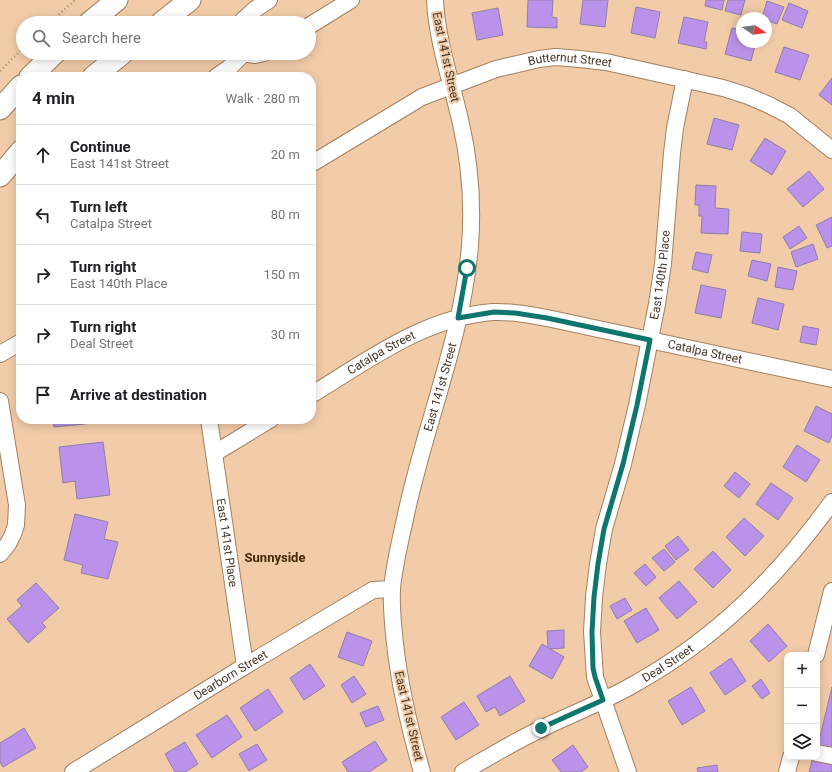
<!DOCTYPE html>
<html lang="en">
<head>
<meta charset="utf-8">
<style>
	body { margin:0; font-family:Roboto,sans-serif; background:#f6f6f6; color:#202124 }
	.controls { position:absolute; right:12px; bottom:12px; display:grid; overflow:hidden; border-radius:8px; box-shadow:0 2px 10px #0003 }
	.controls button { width:36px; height:36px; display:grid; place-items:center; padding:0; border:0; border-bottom:1px solid #e0e0e0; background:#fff; color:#202124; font:20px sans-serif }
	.compass { position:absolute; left:736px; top:12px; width:36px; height:36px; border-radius:50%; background:#fff; box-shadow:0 2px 10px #0003; rotate:103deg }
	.stop { position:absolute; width:12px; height:12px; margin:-9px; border:3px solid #0f766e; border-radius:50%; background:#fff }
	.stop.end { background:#0f766e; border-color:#fff; box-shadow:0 1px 4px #0008 }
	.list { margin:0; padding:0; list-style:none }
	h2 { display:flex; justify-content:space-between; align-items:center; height:52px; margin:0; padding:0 16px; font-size:17px }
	h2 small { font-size:13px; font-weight:400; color:#757577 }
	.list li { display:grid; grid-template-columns:26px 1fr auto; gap:12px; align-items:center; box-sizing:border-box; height:60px; padding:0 16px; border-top:1px solid #e0e0e0 }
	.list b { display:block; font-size:15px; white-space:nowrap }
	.list p { margin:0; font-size:13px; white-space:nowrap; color:#757577 }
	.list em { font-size:13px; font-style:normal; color:#757577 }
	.icon { flex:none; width:22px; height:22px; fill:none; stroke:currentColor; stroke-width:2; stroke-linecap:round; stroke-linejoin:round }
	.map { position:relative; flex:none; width:832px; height:772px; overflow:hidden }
	.search { position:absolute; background:#fff; box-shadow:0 2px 10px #0003; left:16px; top:16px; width:300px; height:44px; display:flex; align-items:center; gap:10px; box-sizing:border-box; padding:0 14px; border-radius:22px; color:#757577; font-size:15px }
	.panel { position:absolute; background:#fff; box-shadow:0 2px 10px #0003; left:16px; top:72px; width:300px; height:352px; border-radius:16px }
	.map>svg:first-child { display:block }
</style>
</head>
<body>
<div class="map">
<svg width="832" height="772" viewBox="0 0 832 772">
	<rect width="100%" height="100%" fill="#f2cca9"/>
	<g fill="#bb92e9" stroke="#907ea7">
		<polygon points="528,0 553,0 552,17 557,18 557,28 527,27"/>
		<polygon points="583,0 608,0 605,27 580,24"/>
		<polygon points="706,0 724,0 722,10 705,6"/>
		<polygon points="728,0 745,0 741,15 725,11"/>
		<polygon points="767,1 784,7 777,24 766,20 766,18 762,18"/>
		<polygon points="789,3 808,11 802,28 782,20"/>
		<polygon points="636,7 660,12 655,38 631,33"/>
		<polygon points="498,8 503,35 477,40 472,13"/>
		<polygon points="684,17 708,22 704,42 707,42 706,49 678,43"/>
		<polygon points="732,28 742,30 742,42 756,42 751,61 725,54"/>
		<polygon points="784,47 809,55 800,80 775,72"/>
		<polygon points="832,78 832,105 819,95"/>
		<polygon points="714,118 739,125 732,150 707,144"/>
		<polygon points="765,138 786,151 772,175 750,161"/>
		<polygon points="809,171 824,189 803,207 787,189"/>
		<polygon points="696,185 716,186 715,208 729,209 728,234 701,233 702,216 699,216 699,205 695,205"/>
		<polygon points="832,217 832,246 827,248 816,225"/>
		<polygon points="799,226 807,238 790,249 783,237"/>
		<polygon points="742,232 762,234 760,253 740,251"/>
		<polygon points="813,244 818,259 796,267 791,252"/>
		<polygon points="696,252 712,255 708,273 692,269"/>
		<polygon points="752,260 771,264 767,281 748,276"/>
		<polygon points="778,267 797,271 793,290 775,287"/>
		<polygon points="701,285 726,290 721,318 695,313"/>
		<polygon points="758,298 784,304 778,330 752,323"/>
		<polygon points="803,326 819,329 816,345 800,342"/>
		<polygon points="816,406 832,414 832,435 829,443 804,431"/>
		<polygon points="53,419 85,419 85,424 54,427"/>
		<polygon points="103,442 110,495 77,499 75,481 63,483 59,447"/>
		<polygon points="797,445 820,460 806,482 783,467"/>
		<polygon points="735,472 750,484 739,498 724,486"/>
		<polygon points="771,483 793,498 778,520 756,504"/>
		<polygon points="75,514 108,522 104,539 118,542 108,579 81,573 83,565 64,560"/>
		<polygon points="744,518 764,536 745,556 726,537"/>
		<polygon points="678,536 689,550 676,560 665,546"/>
		<polygon points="664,549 675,562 664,571 652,558"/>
		<polygon points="713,551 731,570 713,588 694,569"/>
		<polygon points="645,564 656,577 646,586 634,573"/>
		<polygon points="679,581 697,602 677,619 659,598"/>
		<polygon points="36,583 59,608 42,623 46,627 28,643 7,619 22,606 17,600"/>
		<polygon points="625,598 632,610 617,619 610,606"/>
		<polygon points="646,608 659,630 637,643 624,621"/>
		<polygon points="768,624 787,646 769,662 750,641"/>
		<polygon points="564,630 564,648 548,649 547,631"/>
		<polygon points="347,632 372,641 363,666 338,657"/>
		<polygon points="542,644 564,657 552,679 529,666"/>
		<polygon points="731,658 746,681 725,695 710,673"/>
		<polygon points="310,664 325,686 304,700 290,678"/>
		<polygon points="354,676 366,694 352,703 341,685"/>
		<polygon points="510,676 525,701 500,716 495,707 486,712 477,696"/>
		<polygon points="761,679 770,693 762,699 752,686"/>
		<polygon points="691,687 705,711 682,725 668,701"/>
		<polygon points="832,687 832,749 818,745"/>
		<polygon points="268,689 283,712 255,731 240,708"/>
		<polygon points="464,702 479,725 456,740 441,717"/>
		<polygon points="378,706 384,720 366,727 360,713"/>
		<polygon points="227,715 242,737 212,758 196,735"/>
		<polygon points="24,728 36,748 3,767 0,762 0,743"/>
		<polygon points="375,741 387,760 369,772 348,772 342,762"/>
		<polygon points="185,742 198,764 185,772 175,772 165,754"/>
		<polygon points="257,744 267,760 249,771 239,754"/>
		<polygon points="573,745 588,767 581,772 561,772 552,760"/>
		<polygon points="813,757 832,760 832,772 809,772"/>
		<polygon points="717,765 718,772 698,772 697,768"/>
	</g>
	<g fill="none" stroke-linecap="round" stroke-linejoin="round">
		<defs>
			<g id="minor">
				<polyline points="240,23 254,10 269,0"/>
				<polyline points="309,26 351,0"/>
				<polyline points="243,53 255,55 264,53"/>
				<polyline points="216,77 229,68 244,53"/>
				<path id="s1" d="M311,164L422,97L496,69L539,59L556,57L580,59L606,62L723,88L748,96L769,105L790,116L832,150"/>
				<polyline points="0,354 21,342"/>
				<path id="s2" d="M311,395C367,361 425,317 493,312C511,311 529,315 547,318L832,379"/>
				<polyline points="0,401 17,505 16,525 13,534 8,544 0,554"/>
				<path id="s3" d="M209,419L245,666"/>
				<polyline points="215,453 271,419"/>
				<polyline points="816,655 832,591"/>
				<polyline points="817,753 832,756"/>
				<path id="s4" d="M73,772L245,666L373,590L392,589"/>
				<path id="s5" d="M422,772C410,730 400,688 395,644C393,626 391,607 392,589C394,566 400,542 405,519C424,427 462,340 470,246C473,205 470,163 461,124C452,83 437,42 435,0"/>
				<path id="s6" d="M463,772C489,757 515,741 543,728C574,713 608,700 638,682C718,637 779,575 832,502"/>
				<path id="s7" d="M628,772L595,677L592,632L594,597L598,564L604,529L623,464L637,405L657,304L663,264L672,153L675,128L685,79"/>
				<polyline points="787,772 791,757"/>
			</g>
			<g id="major">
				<polyline points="89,23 117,0"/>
				<polyline points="161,23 190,0"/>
				<polyline points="30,77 55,53"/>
				<polyline points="93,77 123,53"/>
				<polyline points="0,109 21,86"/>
				<polyline points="0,176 21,151"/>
			</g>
		</defs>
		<use href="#minor" stroke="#a3805f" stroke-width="18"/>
		<use href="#major" stroke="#a3805f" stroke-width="23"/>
		<g stroke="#a78b71" stroke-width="2.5" stroke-dasharray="1 3" stroke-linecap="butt">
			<polyline points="50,23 75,0"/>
			<polyline points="0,71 23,48"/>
		</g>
		<use href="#minor" stroke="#fff" stroke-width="16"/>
		<use href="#major" stroke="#fff" stroke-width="21"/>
	</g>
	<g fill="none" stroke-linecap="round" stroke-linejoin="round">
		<polyline stroke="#0f766e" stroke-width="5" points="467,268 458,318 494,312 515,313 547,318 650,340 637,405 623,464 604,529 598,564 594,597 592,632 593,668 595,677 603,700 541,728"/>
	</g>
	<g text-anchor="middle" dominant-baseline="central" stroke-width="4" stroke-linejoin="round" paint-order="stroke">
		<g font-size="12" fill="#463729" stroke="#f2cca9">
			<text transform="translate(446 57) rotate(78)">East 141st Street</text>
			<text stroke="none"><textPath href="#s1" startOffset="284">Butternut Street</textPath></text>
			<text stroke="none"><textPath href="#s7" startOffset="510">East 140th Place</textPath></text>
			<text stroke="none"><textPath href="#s2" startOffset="418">Catalpa Street</textPath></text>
			<text stroke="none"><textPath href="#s2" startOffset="82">Catalpa Street</textPath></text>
			<text stroke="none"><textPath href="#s5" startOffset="394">East 141st Street</textPath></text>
			<text stroke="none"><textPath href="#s3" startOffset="125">East 141st Place</textPath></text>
			<text stroke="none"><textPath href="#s6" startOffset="232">Deal Street</textPath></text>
			<text stroke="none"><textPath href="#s4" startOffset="185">Dearborn Street</textPath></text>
			<text transform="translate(409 716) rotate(77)">East 141st Street</text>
		</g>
		<g font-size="13" font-weight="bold" fill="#452705" stroke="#f2cca9">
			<text x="275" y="557">Sunnyside</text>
		</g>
	</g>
</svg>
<div class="controls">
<button>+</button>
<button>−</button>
<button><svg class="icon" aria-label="layers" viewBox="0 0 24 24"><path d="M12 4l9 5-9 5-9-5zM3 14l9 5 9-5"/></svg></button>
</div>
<svg class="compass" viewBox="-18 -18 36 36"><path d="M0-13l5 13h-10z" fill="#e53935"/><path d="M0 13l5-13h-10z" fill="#757577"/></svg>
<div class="stop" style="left:467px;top:268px"></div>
<div class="stop end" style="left:541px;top:728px"></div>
<div class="search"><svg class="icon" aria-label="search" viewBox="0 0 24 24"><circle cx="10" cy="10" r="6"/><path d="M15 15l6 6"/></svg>Search here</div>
<section class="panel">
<h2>4 min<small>Walk · 280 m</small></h2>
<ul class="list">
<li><svg class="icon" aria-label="ahead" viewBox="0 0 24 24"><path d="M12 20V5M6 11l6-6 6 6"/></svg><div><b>Continue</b><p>East 141st Street</p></div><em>20 m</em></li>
<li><svg class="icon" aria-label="left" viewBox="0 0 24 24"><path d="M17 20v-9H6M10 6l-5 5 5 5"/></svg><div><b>Turn left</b><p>Catalpa Street</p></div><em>80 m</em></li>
<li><svg class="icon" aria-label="right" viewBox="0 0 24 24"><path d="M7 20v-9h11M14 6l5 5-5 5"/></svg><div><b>Turn right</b><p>East 140th Place</p></div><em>150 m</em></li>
<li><svg class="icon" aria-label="right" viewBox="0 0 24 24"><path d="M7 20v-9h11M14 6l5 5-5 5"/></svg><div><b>Turn right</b><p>Deal Street</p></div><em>30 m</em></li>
<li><svg class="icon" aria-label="arrive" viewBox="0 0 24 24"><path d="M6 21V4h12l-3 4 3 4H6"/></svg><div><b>Arrive at destination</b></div></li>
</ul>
</section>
</div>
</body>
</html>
